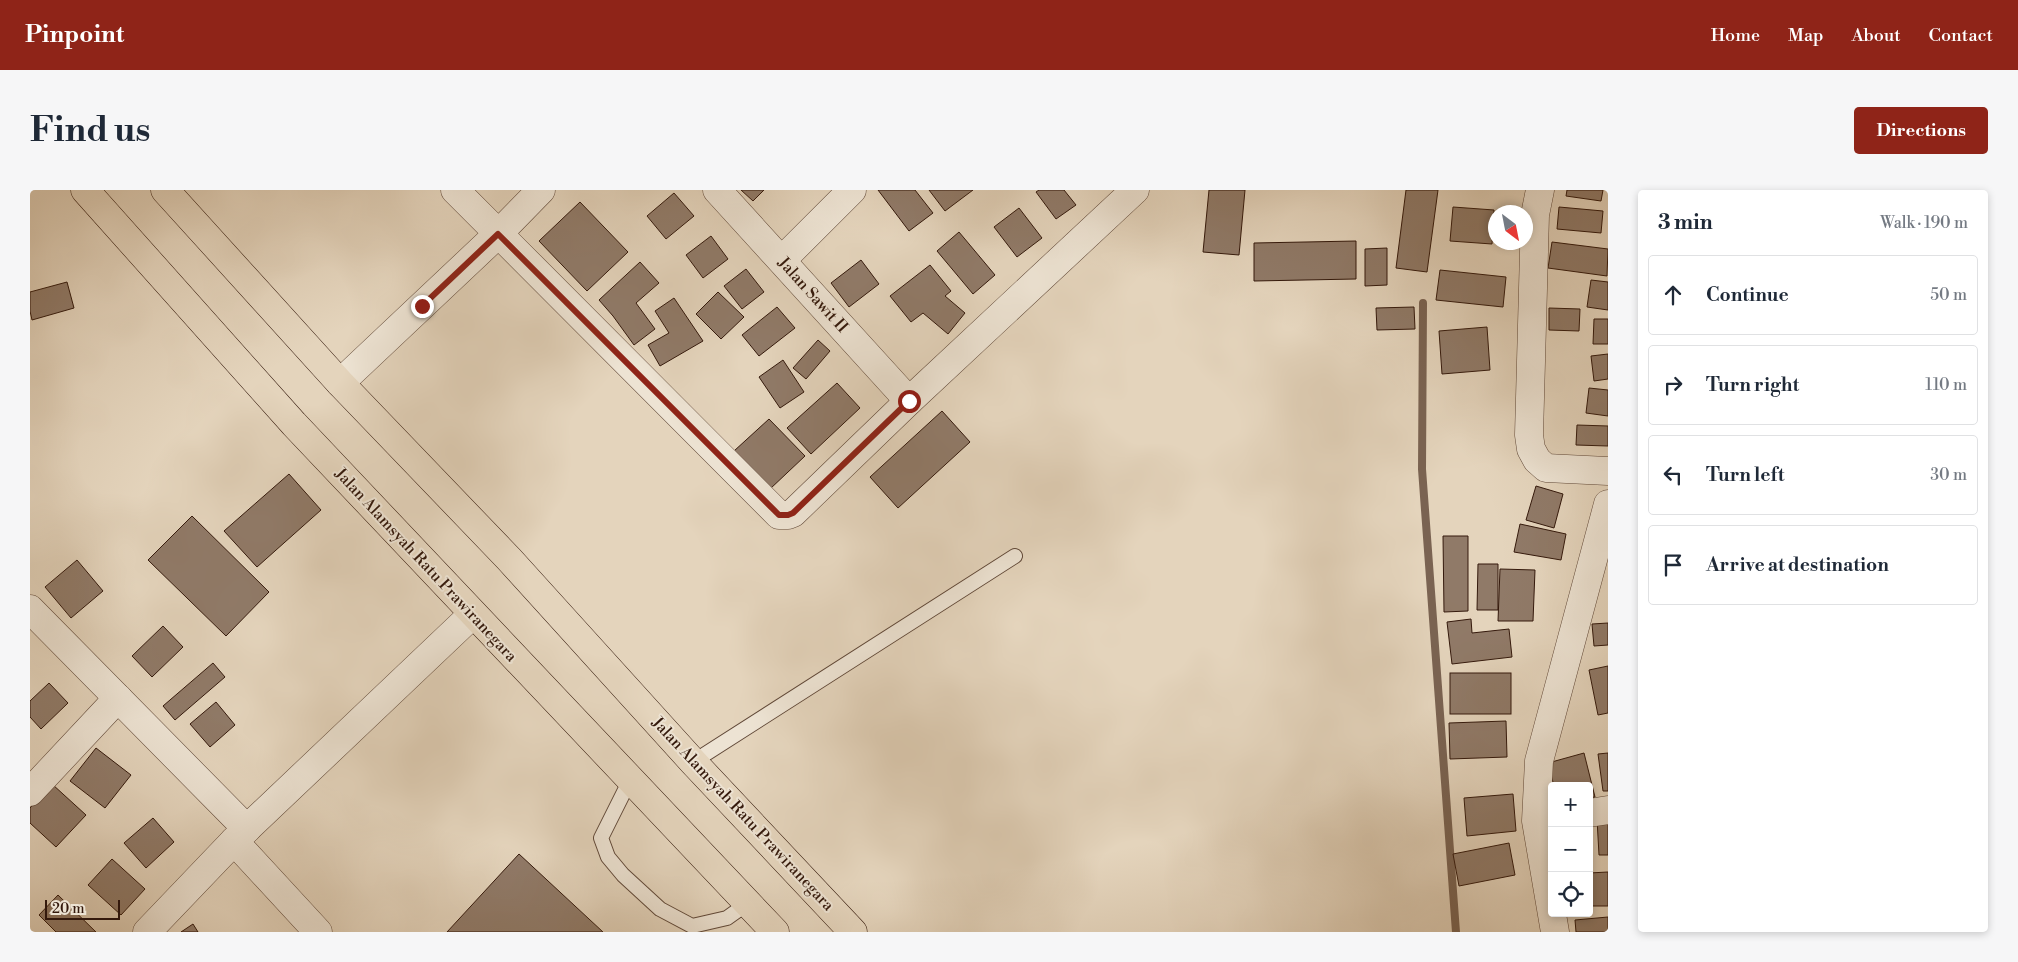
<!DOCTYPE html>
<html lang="en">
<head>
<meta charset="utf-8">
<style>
	body { margin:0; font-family:"Libre Bodoni",serif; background:#f6f6f7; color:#1f2937 }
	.controls { position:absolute; right:15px; bottom:15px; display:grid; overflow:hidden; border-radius:5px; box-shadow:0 2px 8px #0003 }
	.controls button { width:45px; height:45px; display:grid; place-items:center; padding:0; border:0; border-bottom:1px solid #e0e1e3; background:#fff; color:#1f2937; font:25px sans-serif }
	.compass { position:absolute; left:1458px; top:15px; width:45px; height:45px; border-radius:50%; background:#fff; box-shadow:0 2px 8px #0003; rotate:148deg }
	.scale { position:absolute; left:15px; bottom:12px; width:75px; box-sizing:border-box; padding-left:5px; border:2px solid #34190c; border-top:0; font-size:14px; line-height:18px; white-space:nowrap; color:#34190c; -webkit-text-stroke:4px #ede3d3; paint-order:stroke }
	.stop { position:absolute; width:15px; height:15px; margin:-11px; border:4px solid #8f2418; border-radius:50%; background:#fff }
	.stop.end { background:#8f2418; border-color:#fff; box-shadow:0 1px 5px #0008 }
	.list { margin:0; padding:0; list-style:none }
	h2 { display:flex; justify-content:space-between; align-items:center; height:65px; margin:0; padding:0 20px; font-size:21px }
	h2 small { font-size:16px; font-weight:400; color:#747a83 }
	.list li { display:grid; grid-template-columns:32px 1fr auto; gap:15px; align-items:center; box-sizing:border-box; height:80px; margin:0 10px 10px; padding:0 10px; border:1px solid #e0e1e3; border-radius:5px }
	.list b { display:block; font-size:19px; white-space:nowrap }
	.list em { font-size:16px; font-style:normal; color:#747a83 }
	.icon { flex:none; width:28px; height:28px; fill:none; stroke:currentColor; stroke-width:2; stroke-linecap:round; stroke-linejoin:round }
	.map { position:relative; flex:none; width:1578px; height:742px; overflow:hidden; border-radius:5px }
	header { display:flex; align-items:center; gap:30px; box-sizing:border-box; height:70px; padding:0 25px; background:#8f2418; color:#fff }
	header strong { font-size:24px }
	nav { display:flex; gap:28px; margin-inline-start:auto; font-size:18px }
	.intro { display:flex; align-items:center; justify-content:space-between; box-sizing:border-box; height:120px; padding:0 30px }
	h1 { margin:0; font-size:35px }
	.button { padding:12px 22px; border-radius:5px; background:#8f2418; color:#fff; font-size:18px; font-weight:700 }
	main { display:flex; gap:30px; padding:0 30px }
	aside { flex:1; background:#fff; border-radius:5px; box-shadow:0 2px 8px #0003 }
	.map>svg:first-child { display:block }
</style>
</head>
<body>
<header>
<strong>Pinpoint</strong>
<nav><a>Home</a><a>Map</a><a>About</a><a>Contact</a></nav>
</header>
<div class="intro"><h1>Find us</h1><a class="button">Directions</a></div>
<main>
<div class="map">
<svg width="1578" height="742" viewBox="0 0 1578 742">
	<rect width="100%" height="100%" fill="#e4d4bc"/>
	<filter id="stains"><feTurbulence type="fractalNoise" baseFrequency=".004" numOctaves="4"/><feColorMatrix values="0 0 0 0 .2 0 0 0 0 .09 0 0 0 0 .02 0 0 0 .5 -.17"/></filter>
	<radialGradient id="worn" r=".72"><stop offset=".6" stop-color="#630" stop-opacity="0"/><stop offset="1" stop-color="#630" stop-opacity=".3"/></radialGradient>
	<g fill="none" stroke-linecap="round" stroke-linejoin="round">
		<polyline stroke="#7a6352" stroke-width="8" points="1393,113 1392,279 1426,742"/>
	</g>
	<g fill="#907a68" stroke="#34190c">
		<polygon points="711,0 734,0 723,11"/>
		<polygon points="848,0 885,0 903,23 879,41"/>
		<polygon points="899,0 943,0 915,21"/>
		<polygon points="1009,0 1034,0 1046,15 1026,29 1006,2"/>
		<polygon points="1179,0 1215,0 1209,65 1173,62"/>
		<polygon points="1376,0 1408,0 1397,82 1366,78"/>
		<polygon points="1537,0 1573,0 1571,11 1536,6"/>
		<polygon points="644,3 664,26 636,49 617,26"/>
		<polygon points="550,12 598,62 557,101 509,51"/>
		<polygon points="1423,17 1464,20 1462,54 1420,51"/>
		<polygon points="1529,17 1573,21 1571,43 1527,39"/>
		<polygon points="989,18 1012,48 987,67 964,37"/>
		<polygon points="929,42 965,85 943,104 907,61"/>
		<polygon points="681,46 698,69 673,88 656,65"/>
		<polygon points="1326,51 1326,89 1224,91 1224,53"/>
		<polygon points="1522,52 1578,59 1577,86 1518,78"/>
		<polygon points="1357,58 1357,95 1335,96 1335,59"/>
		<polygon points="831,70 849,94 819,117 801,93"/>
		<polygon points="610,72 629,93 606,113 625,139 604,155 583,126 569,110"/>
		<polygon points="900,75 921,101 915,106 935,123 918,144 893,123 881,132 860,106"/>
		<polygon points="716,79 734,102 712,119 694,96"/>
		<polygon points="1410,80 1476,87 1473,117 1406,110"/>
		<polygon points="1561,90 1578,92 1578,120 1557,117"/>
		<polygon points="37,92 44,118 2,130 0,121 0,102"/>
		<polygon points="688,102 714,127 691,149 666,124"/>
		<polygon points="644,108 673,151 630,176 618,155 639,143 625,121"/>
		<polygon points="747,117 765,138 729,166 712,145"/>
		<polygon points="1384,117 1385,139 1347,140 1346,118"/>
		<polygon points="1519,118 1550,119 1549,141 1519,140"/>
		<polygon points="1564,129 1578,129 1578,154 1563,154"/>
		<polygon points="1457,137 1460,180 1412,184 1409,141"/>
		<polygon points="788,150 800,161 776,189 763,178"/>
		<polygon points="1578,164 1578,189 1564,191 1561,166"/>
		<polygon points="753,170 774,202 750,218 729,187"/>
		<polygon points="807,193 830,218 781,264 757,238"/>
		<polygon points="1559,198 1578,200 1578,226 1556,223"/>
		<polygon points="912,221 940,252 868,318 840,287"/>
		<polygon points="739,229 775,266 740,299 704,261"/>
		<polygon points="1547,235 1578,236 1578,256 1546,255"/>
		<polygon points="259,284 291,320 227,377 194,341"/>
		<polygon points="1506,296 1533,304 1524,338 1496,330"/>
		<polygon points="162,326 239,402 196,446 118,370"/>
		<polygon points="1490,334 1536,344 1531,370 1484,362"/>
		<polygon points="1413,346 1438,346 1438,421 1414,422"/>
		<polygon points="47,370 73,401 41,428 15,397"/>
		<polygon points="1448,374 1468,374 1468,420 1447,420"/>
		<polygon points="1470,379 1505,380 1503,431 1468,431"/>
		<polygon points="1441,429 1442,443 1479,439 1482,467 1422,474 1417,432"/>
		<polygon points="1578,433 1578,455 1564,456 1562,434"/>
		<polygon points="133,436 153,457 122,487 102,466"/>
		<polygon points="183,473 195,487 145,530 133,516"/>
		<polygon points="1578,476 1578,523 1568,525 1559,480"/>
		<rect x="1420" y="483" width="61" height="41"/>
		<polygon points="19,493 38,513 11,539 0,527 0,511"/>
		<polygon points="186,512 205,535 180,557 160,534"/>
		<polygon points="1476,531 1477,567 1420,569 1419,533"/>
		<polygon points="66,558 101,585 75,618 40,591"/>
		<polygon points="1554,563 1565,607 1559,608 1559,596 1524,596 1518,573"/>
		<polygon points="1578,563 1578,601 1573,601 1568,564"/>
		<polygon points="22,594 56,625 26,657 0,633 0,618"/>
		<polygon points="1483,604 1486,641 1437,646 1434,608"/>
		<polygon points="123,628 144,652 116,678 94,653"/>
		<polygon points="1567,629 1578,629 1578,665 1569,665"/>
		<polygon points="1479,653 1485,685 1429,696 1423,664"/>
		<polygon points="489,664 573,742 417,742"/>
		<polygon points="82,669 115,699 91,725 58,695"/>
		<polygon points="1578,682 1578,716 1559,716 1559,683"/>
		<polygon points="28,705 66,742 26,742 9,725"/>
		<polygon points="1578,727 1578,742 1546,742 1545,730"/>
		<polygon points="163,734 168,742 151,742"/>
	</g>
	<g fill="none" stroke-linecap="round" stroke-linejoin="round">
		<defs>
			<g id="service">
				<polyline points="663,572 985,366"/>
				<polyline points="600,590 571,648 578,667 593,685 630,719 662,736 697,728 718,713"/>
			</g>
			<g id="minor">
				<polyline points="425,0 749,325 758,325 763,323 879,211 1105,0"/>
				<polyline points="687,0 879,211"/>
				<polyline points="1510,0 1505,25 1499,245 1501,259 1507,270 1516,278 1578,281"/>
				<polyline points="752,70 822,0"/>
				<polyline points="310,193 468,44 511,0"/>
				<polyline points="0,419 217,639"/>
				<polyline points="0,602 88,508"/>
				<polyline points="1559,623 1578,620"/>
				<polyline points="204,651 288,742"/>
				<polyline points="117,742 204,651 443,424"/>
				<polyline points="1525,742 1506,631 1509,571 1578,314"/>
			</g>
			<g id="trunk">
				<polyline points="55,0 264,234 745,742"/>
				<polyline points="135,0 310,193 479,369 663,572 823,742"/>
			</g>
		</defs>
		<use href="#service" stroke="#604838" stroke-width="16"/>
		<use href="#minor" stroke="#604838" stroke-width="29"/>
		<use href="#trunk" stroke="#34190c" stroke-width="29"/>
		<use href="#service" stroke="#ede3d3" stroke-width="14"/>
		<use href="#minor" stroke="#ede3d3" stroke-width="28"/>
		<use href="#trunk" stroke="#e4d4bc" stroke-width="28"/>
	</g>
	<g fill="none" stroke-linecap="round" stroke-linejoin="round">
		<polyline stroke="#8f2418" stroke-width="6" points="392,116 468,44 749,325 758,325 763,323 879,211"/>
	</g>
	<g text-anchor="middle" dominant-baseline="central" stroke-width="4" stroke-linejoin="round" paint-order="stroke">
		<g font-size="16" fill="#34190c" stroke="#ede3d3">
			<text transform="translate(783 105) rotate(48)">Jalan Sawit II</text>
			<text transform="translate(396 375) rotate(47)">Jalan Alamsyah Ratu Prawiranegara</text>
			<text transform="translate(713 624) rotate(47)">Jalan Alamsyah Ratu Prawiranegara</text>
		</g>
	</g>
	<rect width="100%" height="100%" filter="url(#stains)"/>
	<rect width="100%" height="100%" fill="url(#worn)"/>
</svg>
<div class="controls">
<button>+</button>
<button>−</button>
<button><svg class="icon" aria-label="locate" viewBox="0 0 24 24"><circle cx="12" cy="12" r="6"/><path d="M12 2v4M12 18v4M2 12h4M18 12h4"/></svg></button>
</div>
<svg class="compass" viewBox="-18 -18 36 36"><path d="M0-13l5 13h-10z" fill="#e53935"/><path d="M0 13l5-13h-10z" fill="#747a83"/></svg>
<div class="scale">20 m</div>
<div class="stop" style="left:879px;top:211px"></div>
<div class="stop end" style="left:392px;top:116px"></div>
</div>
<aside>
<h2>3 min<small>Walk · 190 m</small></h2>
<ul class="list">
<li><svg class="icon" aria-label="ahead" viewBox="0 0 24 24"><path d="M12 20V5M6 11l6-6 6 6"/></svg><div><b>Continue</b></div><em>50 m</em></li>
<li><svg class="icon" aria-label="right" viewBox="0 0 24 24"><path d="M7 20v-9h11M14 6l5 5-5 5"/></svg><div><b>Turn right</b></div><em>110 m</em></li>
<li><svg class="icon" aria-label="left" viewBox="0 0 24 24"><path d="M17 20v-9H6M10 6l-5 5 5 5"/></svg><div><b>Turn left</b></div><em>30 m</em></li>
<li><svg class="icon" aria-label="arrive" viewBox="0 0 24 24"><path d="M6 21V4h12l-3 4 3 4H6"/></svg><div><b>Arrive at destination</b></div></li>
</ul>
</aside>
</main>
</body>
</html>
